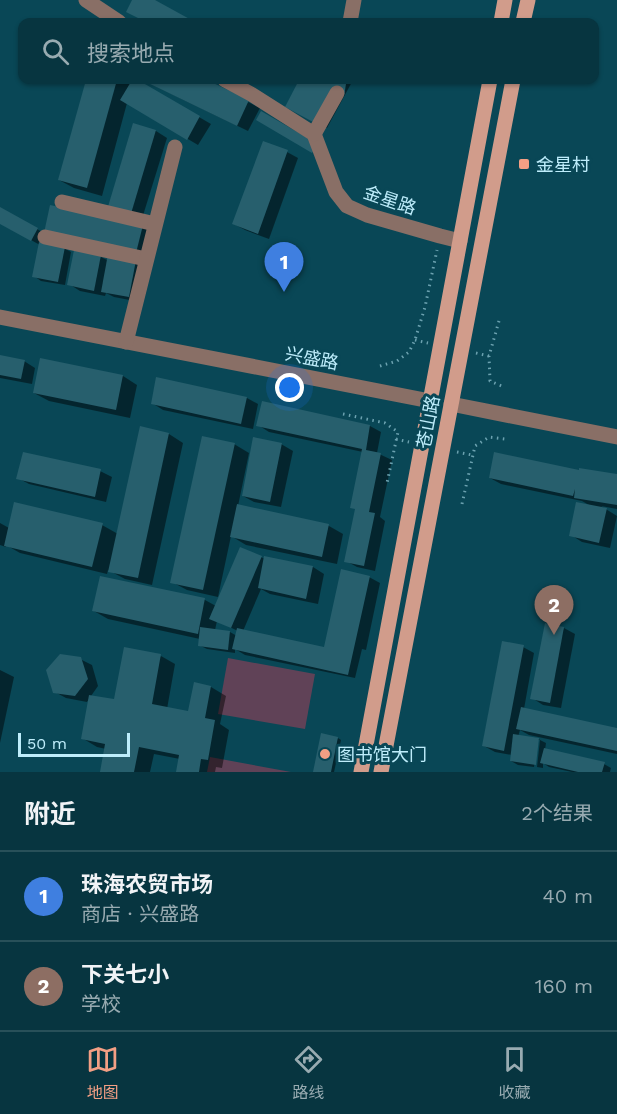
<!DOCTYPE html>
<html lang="zh">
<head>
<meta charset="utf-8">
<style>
	body { margin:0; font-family:"Work Sans","Noto Sans SC",sans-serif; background:#15404b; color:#f1f3f6 }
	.scale { position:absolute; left:18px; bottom:15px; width:112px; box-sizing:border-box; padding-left:6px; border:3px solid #beedfb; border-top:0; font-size:16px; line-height:21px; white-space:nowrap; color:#beedfb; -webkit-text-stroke:4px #094756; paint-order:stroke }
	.you { position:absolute; left:290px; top:388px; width:21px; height:21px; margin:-15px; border:4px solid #fff; border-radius:50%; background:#1a73e8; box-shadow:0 0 0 9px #1a73e833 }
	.badge { display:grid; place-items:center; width:39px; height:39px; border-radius:50%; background:#f39f84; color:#fff; font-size:20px; font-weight:700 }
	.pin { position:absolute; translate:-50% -50px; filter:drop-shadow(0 2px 3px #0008) }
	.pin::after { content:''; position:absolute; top:32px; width:21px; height:18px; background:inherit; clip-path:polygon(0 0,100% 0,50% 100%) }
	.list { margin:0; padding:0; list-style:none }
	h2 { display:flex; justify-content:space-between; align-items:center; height:78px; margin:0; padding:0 24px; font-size:26px }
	h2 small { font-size:20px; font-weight:400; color:#98abb1 }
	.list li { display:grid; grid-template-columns:39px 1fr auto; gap:18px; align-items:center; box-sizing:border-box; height:90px; padding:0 24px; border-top:2px solid #285059 }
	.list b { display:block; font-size:22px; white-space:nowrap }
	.list p { margin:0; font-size:20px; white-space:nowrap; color:#98abb1 }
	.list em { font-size:20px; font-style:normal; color:#98abb1 }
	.icon { flex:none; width:33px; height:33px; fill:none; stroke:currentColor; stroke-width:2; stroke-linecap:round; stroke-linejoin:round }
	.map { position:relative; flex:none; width:617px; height:772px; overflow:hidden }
	.search { position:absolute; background:#073540; box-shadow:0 2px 4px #0004; left:18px; right:18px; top:18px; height:66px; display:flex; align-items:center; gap:15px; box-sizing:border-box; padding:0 21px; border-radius:12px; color:#98abb1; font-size:22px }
	.sheet { height:258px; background:#073540 }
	nav { display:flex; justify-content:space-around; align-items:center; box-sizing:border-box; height:84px; border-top:2px solid #285059; background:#073540; font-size:16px; color:#98abb1 }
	nav a { display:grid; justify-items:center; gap:3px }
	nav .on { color:#f39f84 }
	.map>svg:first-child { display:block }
</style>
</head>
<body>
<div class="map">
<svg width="617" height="772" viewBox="0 0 617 772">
	<rect width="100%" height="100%" fill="#094756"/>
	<g fill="#604257">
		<polygon points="228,658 315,674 305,729 218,714"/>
		<polygon points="210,757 291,772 207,772"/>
	</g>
	<g fill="#0007" fill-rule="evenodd">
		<polygon points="134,0 152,0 192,22 148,22 128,11"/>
		<polygon points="87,80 129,80 133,81 135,80 211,124 198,145 127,103 102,196 74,188 59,180"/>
		<polygon points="149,80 204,80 260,108 248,131 159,88 148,82"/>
		<polygon points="301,80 353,80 327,128 287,106"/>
		<polygon points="134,125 156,131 167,138 141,222 120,215"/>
		<polygon points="287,152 298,158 269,239 245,230 234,224"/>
		<polygon points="0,209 46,234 142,227 153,233 148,258 64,248 71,252 65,285 41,281 34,276 40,245 0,223"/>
		<polygon points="110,256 146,267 140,302 114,297 106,293 105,296 80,291 69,284 101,257 109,261"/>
		<polygon points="0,357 24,361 35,368 32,384 0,378"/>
		<polygon points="123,376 137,385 130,418 49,401 34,393"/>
		<polygon points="247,398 258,404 253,429 163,410 152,403"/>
		<polygon points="258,425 370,426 381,432 377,453 392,460 380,517 385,521 375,571 357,567 346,561 357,510 363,452 269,432"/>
		<polygon points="141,428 169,434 183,443 152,585 125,579 108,570 107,574 20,553 6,545 6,547 0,545 0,523 9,528 102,525 118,534"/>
		<polygon points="234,444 249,453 238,506 329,526 343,534 337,564 246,545 231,536 218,597 187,590 172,582"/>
		<polygon points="281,444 293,451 281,507 254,502 243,496"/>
		<polygon points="100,471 112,477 106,502 29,484 18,478"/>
		<polygon points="580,472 617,476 617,509 601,506 617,516 610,548 582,542 571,535 589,505 582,501 501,484 490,478"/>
		<path d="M261,557L265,559L313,567L324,574L318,604L270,594L261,589L243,631L325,649L369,577L380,583L366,650L362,649L355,678L245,655L235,649V653L207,649L199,645L200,639L108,619L94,611L101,578L205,600L216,606ZM217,621L238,631L237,636L230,632L215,630Z"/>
		<polygon points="564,628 575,634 561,708 543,705 532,698"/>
		<polygon points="523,647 534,653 524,709 617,730 617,754 529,735 520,730 518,737 537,738 540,740 537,740 534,767 518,765 511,761 512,755 495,752 484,746"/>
		<polygon points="161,656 175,664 167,709 190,713 195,684 211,687 226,696 220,724 229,730 222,768 216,767 215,772 178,772 180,759 154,754 150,772 102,772 106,749 97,747 82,738 90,697 87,702 66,698 55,692 80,659 92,665 98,686 91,696 115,701"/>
		<polygon points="0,670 14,677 0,743"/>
		<polygon points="338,738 341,740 334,772 314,772"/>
		<polygon points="540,740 546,743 545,750 604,764 611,768 610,772 572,772 549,767 543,763 543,768 537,767"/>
	</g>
	<g fill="#275f6d">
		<polygon points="132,0 155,0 195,22 146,22 126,12"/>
		<polygon points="86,80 117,80 87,188 58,180"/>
		<polygon points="132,80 138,80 200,116 187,140 120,100"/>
		<polygon points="147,80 207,80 249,100 237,126 146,82"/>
		<polygon points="299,80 339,80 315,123 285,107"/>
		<polygon points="261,111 318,144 312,153 256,120"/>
		<polygon points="133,123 156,130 130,217 107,210"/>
		<polygon points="263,141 288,150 258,234 232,224"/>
		<polygon points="50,205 143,225 136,253 44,233"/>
		<polygon points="0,207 38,228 31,241 0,224"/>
		<polygon points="39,242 65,247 58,282 32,277"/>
		<polygon points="74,250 101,255 94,291 67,285"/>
		<polygon points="108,254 136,260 129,297 101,292"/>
		<polygon points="0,355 25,360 21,379 0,375"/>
		<polygon points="40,358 123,375 116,410 33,393"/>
		<polygon points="156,377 247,397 241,424 151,404"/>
		<polygon points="262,401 370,425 366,450 381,453 369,512 375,513 364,566 344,562 355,509 350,508 362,449 256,426"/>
		<polygon points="140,426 169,433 138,578 108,572"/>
		<polygon points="202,436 235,443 203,590 170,583"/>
		<polygon points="253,437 282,443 270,502 242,496"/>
		<polygon points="23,452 101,469 95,497 16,479"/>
		<polygon points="494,452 579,470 579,468 617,474 617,505 574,498 575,489 573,496 489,478"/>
		<polygon points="14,502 103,523 92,567 4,546"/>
		<polygon points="576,502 607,508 599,543 569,536"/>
		<polygon points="237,504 329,524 322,557 230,537"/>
		<polygon points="240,547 262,556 231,628 209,619"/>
		<polygon points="264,556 313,566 306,599 258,588"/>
		<polygon points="341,569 370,576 348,675 232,649 237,628 324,647"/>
		<polygon points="100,576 205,598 198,634 92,611"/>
		<polygon points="545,623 564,627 550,703 530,699"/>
		<polygon points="200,627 230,631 228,650 198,646"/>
		<polygon points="502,641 524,645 504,751 482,746"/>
		<polygon points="124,647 161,654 152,704 188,711 194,682 211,686 205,718 215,720 208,760 201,759 199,772 176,772 179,755 139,747 134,772 100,772 105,744 81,739 89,695 114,699"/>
		<polygon points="60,654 81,657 88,679 75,696 53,693 46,670"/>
		<polygon points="521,707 617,728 617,751 516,729"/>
		<polygon points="321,733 338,737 331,772 313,772"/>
		<polygon points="513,734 539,738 536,765 510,761"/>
		<polygon points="544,748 605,762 602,772 578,772 540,763"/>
	</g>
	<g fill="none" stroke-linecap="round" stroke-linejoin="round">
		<polyline stroke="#24606f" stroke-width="15" stroke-dasharray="15 8" stroke-linecap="butt" points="337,93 339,80"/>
		<g stroke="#6ca2b0" stroke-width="3" stroke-dasharray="1.5 4.5" stroke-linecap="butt">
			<polyline points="499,321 489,356 490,381 504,387"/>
			<polyline points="415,340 428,343"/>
			<polyline points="476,353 489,356"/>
			<polyline points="380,366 397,361 409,352 415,340 425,307 437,250"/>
			<polyline points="343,414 385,423 398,432 387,483"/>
			<polyline points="396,439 409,442"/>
			<polyline points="457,452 472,455"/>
			<polyline points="462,504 475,446 489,437 505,439"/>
		</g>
		<g stroke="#896f66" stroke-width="15">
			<polyline points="86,0 119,22"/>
			<polyline points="350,22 354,0"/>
			<polyline points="225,80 251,94 314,134 336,192 347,206 367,215 440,236 460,241"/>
			<polyline points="314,134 337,93"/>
			<polyline points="62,202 155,224"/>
			<polyline points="45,237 146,259"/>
			<polyline points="0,317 430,401"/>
			<polyline points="126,342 175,147"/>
			<polyline points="451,404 617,437"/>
		</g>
		<g stroke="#d19c8b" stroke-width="15">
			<polyline points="501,22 505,0"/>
			<polyline points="523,22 528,0"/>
			<polyline points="361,772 490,80"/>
			<polyline points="381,772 513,80"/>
		</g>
	</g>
	<g fill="#f39f84" stroke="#094756" stroke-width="2">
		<rect x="518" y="158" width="12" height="12" rx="3"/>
		<circle cx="325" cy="754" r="6"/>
	</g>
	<g text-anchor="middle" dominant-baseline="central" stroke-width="6" stroke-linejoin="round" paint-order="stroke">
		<g font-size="18" fill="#beedfb" stroke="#094756" text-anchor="start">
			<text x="536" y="164">金星村</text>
			<text x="337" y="754">图书馆大门</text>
		</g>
		<g font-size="18" fill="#beedfb" stroke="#094756">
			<text transform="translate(390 200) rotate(19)">金星路</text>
			<text transform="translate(312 358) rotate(11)">兴盛路</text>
			<text transform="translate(428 422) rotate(-79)">苍山路</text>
		</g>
	</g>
</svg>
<div class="scale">50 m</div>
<div class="you"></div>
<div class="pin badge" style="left:284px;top:292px;background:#3f7fe0">1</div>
<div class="pin badge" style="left:554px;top:635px;background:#8d6e63">2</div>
<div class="search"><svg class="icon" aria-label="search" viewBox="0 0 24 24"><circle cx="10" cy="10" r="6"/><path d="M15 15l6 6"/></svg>搜索地点</div>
</div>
<section class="sheet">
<h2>附近<small>2个结果</small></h2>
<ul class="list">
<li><span class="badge" style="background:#3f7fe0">1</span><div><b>珠海农贸市场</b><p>商店 · 兴盛路</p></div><em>40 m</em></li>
<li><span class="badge" style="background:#8d6e63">2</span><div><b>下关七小</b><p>学校</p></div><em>160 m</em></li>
</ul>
</section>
<nav>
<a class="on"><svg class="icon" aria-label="map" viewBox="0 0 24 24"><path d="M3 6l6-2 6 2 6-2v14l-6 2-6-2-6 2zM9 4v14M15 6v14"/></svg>地图</a>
<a><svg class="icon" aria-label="directions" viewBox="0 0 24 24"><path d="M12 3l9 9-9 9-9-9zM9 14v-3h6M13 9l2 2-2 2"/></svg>路线</a>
<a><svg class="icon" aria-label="saved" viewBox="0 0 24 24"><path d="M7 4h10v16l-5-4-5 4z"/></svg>收藏</a>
</nav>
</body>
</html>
